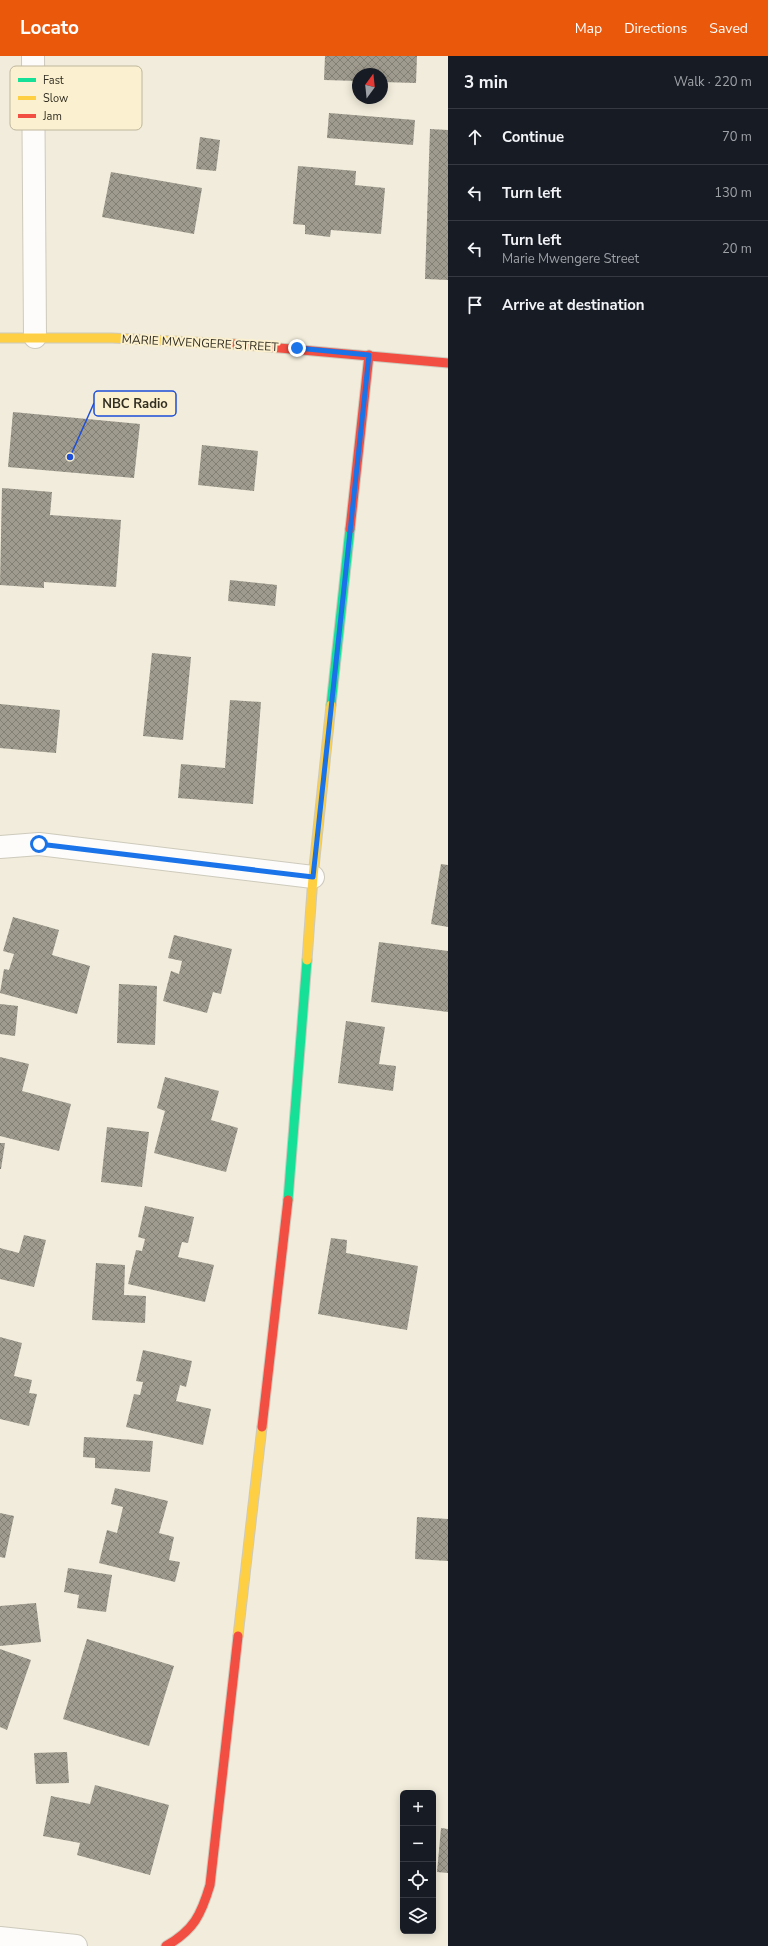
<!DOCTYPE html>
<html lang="en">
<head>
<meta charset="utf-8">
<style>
	body { margin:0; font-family:"Nunito Sans",sans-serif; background:#242831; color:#f1f3f6 }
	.controls { position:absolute; right:12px; bottom:12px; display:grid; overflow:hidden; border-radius:6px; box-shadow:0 2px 10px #0003 }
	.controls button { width:36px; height:36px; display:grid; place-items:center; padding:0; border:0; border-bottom:1px solid #363941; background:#171b24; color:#f1f3f6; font:20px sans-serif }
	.compass { position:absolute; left:352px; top:12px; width:36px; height:36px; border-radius:50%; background:#171b24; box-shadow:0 2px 10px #0003; rotate:15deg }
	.stop { position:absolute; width:12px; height:12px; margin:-9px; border:3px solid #1a73e8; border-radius:50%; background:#fff }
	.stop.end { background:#1a73e8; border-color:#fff; box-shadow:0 1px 4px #0008 }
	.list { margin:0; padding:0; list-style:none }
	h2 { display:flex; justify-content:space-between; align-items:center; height:52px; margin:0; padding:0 16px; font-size:17px }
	h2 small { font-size:13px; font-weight:400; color:#9ea1a6 }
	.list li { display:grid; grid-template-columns:26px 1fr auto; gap:12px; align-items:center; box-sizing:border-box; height:56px; padding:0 16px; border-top:1px solid #363941 }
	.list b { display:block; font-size:15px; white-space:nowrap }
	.list p { margin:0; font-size:13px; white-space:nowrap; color:#9ea1a6 }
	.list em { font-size:13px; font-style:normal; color:#9ea1a6 }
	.icon { flex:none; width:22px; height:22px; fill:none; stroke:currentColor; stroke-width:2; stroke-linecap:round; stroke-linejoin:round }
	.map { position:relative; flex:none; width:448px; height:1890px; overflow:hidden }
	header { display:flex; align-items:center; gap:24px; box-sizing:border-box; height:56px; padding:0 20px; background:#ea580c; color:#fff }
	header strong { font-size:19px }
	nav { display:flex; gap:22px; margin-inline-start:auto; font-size:14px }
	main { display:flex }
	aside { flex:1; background:#171b24 }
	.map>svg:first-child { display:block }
</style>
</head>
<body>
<header>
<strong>Locato</strong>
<nav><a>Map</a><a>Directions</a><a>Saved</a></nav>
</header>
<main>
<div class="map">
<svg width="448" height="1890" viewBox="0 0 448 1890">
	<defs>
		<pattern id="building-cross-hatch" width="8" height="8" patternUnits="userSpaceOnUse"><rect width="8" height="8" fill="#9f9b8e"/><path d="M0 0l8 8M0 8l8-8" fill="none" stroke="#827f74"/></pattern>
	</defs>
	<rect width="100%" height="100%" fill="#f1ecdb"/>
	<g fill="url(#building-cross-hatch)">
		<polygon points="325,0 417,0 416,27 382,26 382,18 358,18 358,25 324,24"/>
		<polygon points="329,57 415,64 413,89 327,82"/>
		<polygon points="430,73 448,74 448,224 425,223"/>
		<polygon points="200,81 220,84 216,115 196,113"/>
		<polygon points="298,110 356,115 355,129 385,132 381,178 331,174 330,181 305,178 305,169 293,168"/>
		<polygon points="111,116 202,132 194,178 102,161"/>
		<polygon points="13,356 140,368 134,422 8,411"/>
		<polygon points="202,389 258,395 254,435 198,429"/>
		<polygon points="2,432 52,436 50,459 121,464 116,531 44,526 44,532 0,529"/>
		<polygon points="230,524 277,529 275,550 228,545"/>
		<polygon points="152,597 191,601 183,684 143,680"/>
		<polygon points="230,644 261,646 253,748 178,742 181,708 225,712"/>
		<polygon points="0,648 60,654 56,697 0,692"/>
		<polygon points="441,808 448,809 448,871 431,868"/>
		<polygon points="13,861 59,874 52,899 90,910 77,958 0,937 4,913 9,914 14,898 3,895"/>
		<polygon points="174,879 232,893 221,938 213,936 207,957 163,945 171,915 179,918 182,905 168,902"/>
		<polygon points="379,886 448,895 448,956 371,946"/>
		<polygon points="119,928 157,930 155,989 117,987"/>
		<polygon points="0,948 18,950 15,980 0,978"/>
		<polygon points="346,965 385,971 379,1008 396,1010 393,1035 338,1027"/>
		<polygon points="0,1001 29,1008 22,1035 71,1048 59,1095 0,1080"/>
		<polygon points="165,1021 219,1035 211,1064 238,1072 226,1116 154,1097 165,1055 157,1052"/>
		<polygon points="107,1071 149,1076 142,1131 101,1126"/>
		<polygon points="0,1087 5,1087 1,1113 0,1113"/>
		<polygon points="145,1150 194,1161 188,1187 182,1186 178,1201 214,1209 205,1246 128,1228 136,1194 142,1195 145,1183 138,1181"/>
		<polygon points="24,1179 46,1184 34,1231 0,1223 0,1192 19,1197"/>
		<polygon points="331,1182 347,1184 346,1197 418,1210 407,1274 318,1258"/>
		<polygon points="96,1207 125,1209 124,1239 146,1240 145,1267 92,1264"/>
		<polygon points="0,1281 22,1287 14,1320 32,1324 29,1337 37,1338 29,1370 0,1363"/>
		<polygon points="143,1294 192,1305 186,1331 180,1329 176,1345 211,1353 203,1389 126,1371 134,1338 140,1339 143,1326 136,1325"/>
		<polygon points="84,1381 153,1385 150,1416 95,1412 95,1402 83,1401"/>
		<polygon points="115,1432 168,1445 159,1477 174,1481 169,1504 180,1506 175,1526 99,1507 107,1474 117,1477 123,1451 111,1448"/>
		<polygon points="0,1457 14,1460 5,1502 0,1501"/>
		<polygon points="417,1461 448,1463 448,1505 415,1503"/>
		<polygon points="68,1512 112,1519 106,1556 77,1552 79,1539 64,1536"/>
		<polygon points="36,1547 41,1586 0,1590 0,1550"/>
		<polygon points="87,1583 174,1610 149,1690 63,1663"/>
		<polygon points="0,1593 31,1604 7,1674 0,1671"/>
		<polygon points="67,1696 69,1727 36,1728 34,1697"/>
		<polygon points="95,1729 169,1749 150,1819 77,1799 80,1787 43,1780 51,1740 90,1748"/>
		<polygon points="441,1772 448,1773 448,1817 437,1816"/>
	</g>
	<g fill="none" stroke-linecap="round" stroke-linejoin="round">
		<defs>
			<g id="street">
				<polyline points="33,0 35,281"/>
				<polyline points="0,791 39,788 313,821"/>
				<polyline points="0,1882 76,1890"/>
			</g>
			<g id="fast">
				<polyline points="331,649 350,473"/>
				<polyline points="288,1144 307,904"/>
			</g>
			<g id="slow">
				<polyline points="0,282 112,282 234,288"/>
				<polyline points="307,904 313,821 331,649"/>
				<polyline points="238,1580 262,1371"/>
			</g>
			<g id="jam">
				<polyline points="234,288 448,307"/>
				<polyline points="350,473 369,299"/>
				<polyline points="262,1371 288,1144"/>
				<path d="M166,1890C194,1874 201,1859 210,1829L238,1580"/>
			</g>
		</defs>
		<use href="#street" stroke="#cecabc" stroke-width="24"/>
		<use href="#fast" stroke="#cecabc" stroke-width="11"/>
		<use href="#slow" stroke="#cecabc" stroke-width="11"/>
		<use href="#jam" stroke="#cecabc" stroke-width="11"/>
		<use href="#street" stroke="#fdfcfa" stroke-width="22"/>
		<use href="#fast" stroke="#16e098" stroke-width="9"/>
		<use href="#slow" stroke="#ffcf43" stroke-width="9"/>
		<use href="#jam" stroke="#f24e42" stroke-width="9"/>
	</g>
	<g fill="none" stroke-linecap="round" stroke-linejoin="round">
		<polyline stroke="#1a73e8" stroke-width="5" points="39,788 313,821 369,299 297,292"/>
	</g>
	<g text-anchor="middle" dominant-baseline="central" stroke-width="4" stroke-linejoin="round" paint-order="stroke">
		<g font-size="12" fill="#322e22" stroke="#fbf1d1">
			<text transform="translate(200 287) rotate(3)">MARIE MWENGERE STREET</text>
		</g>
	</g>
	<rect x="10" y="10" width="132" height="64" rx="6" fill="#fbf1d1" stroke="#bfb69c" stroke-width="1"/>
	<rect x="18" y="22" width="18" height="4" fill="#16e098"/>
	<rect x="18" y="40" width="18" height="4" fill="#ffcf43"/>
	<rect x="18" y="58" width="18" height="4" fill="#f24e42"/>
	<g font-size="11" fill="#322e22">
		<text x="43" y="28">Fast</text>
		<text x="43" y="46">Slow</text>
		<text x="43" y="64">Jam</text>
	</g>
	<path fill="none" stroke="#1d4ed8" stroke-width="1.5" d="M70 401L94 347"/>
	<circle fill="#1d4ed8" stroke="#fbf1d1" stroke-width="1.5" cx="70" cy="401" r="4"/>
	<rect fill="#fbf1d1" stroke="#1d4ed8" stroke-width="1.5" x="94" y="335" width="82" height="25" rx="4"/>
	<g font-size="13" text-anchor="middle" font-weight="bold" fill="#322e22">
		<text x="135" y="352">NBC Radio</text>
	</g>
</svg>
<div class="controls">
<button>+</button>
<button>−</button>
<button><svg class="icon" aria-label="locate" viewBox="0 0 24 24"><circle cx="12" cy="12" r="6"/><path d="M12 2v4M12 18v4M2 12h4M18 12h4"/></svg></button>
<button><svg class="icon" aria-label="layers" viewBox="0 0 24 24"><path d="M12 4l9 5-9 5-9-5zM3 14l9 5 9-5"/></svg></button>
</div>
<svg class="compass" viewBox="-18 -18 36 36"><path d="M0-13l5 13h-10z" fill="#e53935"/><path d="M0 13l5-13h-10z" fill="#9ea1a6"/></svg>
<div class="stop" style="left:39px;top:788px"></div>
<div class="stop end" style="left:297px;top:292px"></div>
</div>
<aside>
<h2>3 min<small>Walk · 220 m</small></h2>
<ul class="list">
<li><svg class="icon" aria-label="ahead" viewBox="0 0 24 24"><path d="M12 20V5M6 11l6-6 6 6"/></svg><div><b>Continue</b></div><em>70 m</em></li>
<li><svg class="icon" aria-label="left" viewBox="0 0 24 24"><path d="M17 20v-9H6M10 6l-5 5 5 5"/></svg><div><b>Turn left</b></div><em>130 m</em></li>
<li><svg class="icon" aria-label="left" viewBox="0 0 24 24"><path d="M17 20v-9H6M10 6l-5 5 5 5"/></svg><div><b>Turn left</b><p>Marie Mwengere Street</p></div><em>20 m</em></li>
<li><svg class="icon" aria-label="arrive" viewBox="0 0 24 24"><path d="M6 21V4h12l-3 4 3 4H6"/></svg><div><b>Arrive at destination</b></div></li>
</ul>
</aside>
</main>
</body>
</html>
